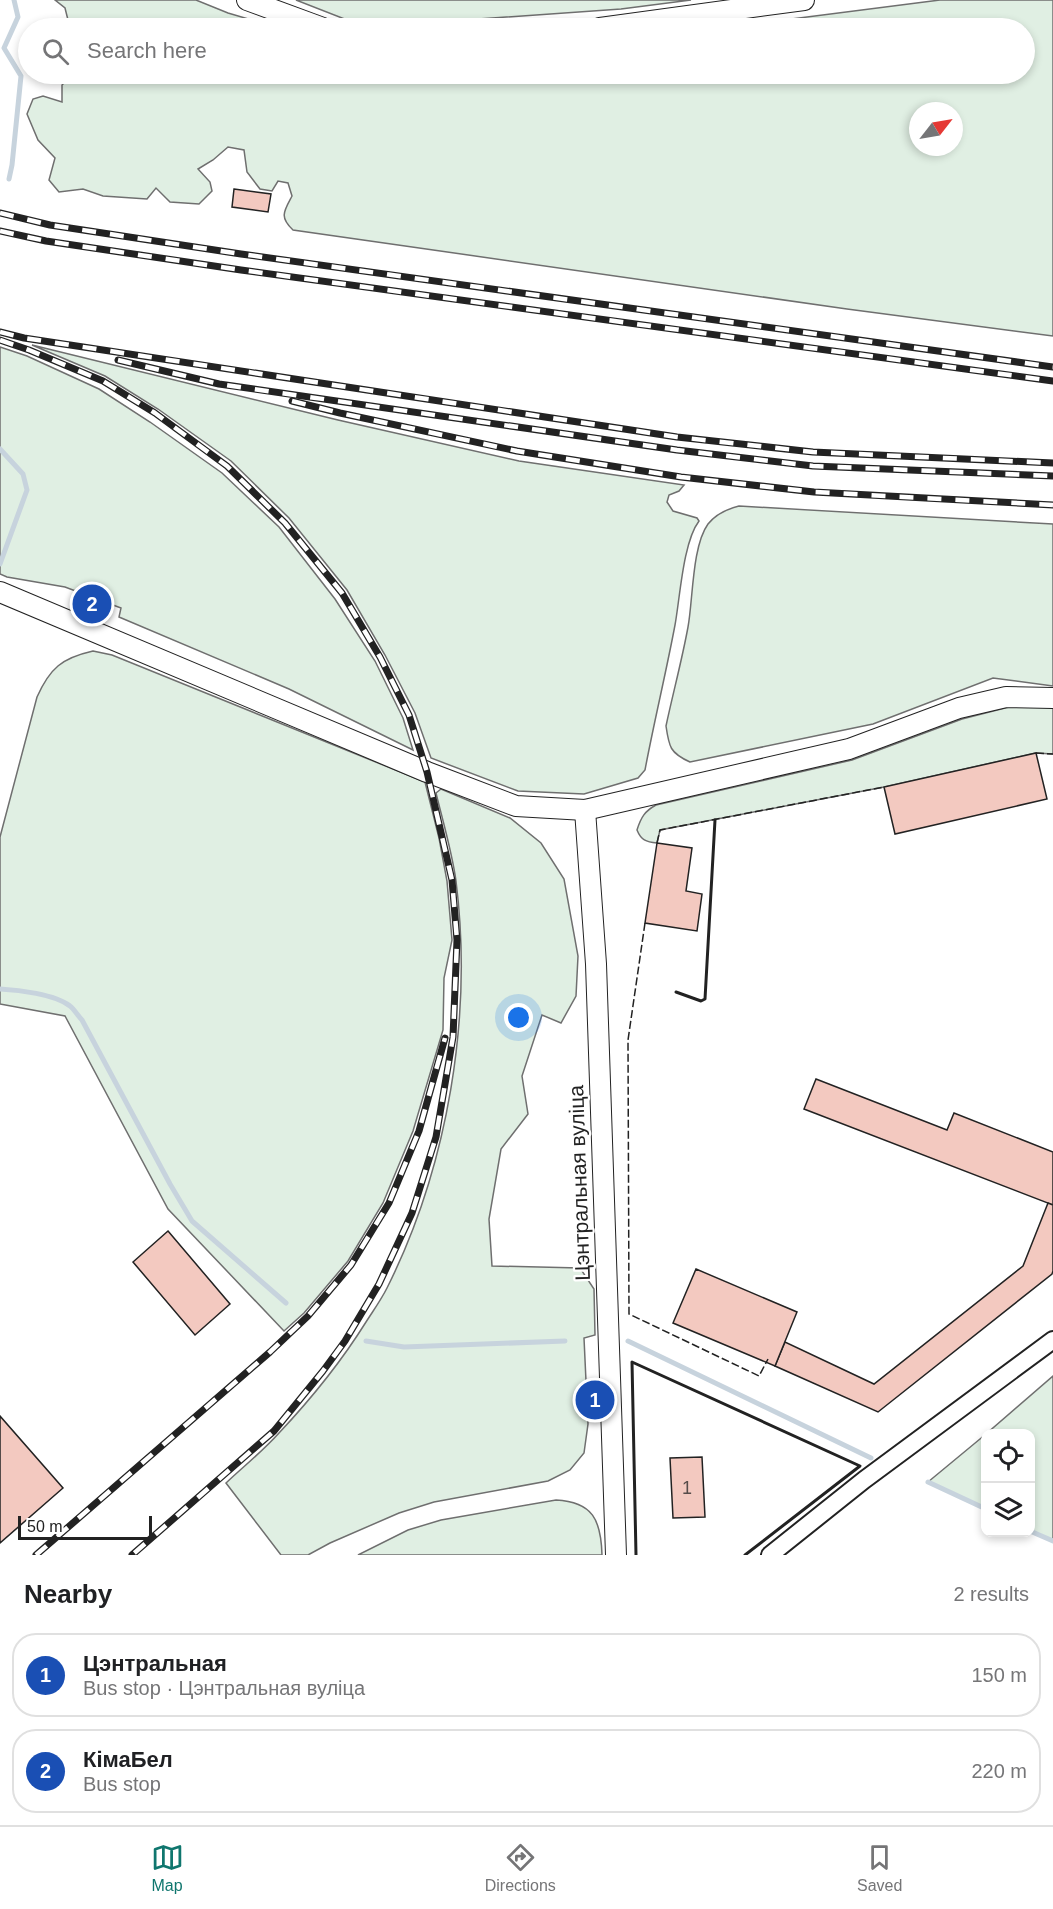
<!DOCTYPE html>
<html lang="en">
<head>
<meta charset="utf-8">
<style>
	body { margin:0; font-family:Arial,sans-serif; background:#f6f6f6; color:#202124 }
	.controls { position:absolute; right:18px; bottom:18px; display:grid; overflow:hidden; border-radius:12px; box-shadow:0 3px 9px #0003 }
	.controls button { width:54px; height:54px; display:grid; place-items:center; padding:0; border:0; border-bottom:2px solid #e0e0e0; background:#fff; color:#202124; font:30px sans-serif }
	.compass { position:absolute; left:909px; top:102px; width:54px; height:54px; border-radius:50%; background:#fff; box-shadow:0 3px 9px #0003; rotate:59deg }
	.scale { position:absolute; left:18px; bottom:15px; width:134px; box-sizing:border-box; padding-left:6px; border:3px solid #222; border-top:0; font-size:16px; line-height:21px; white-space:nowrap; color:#222; -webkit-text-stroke:4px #fff; paint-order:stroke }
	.you { position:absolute; left:519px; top:1018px; width:21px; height:21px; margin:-15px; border:4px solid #fff; border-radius:50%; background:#1a73e8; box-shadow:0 0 0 9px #1a73e833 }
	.badge { display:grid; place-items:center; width:39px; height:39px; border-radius:50%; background:#0f766e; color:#fff; font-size:20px; font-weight:700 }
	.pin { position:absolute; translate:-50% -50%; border:3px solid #fff; box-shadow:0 2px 6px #0006 }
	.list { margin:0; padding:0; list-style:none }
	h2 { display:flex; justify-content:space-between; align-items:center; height:78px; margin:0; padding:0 24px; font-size:26px }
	h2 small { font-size:20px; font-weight:400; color:#757577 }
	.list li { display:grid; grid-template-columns:39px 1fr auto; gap:18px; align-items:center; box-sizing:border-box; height:84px; margin:0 12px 12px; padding:0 12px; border:2px solid #e0e0e0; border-radius:24px }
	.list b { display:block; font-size:22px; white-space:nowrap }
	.list p { margin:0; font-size:20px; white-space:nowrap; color:#757577 }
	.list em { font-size:20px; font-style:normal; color:#757577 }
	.icon { flex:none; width:33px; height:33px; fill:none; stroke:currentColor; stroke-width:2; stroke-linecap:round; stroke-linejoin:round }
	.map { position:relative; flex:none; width:1053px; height:1555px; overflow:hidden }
	.search { position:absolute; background:#fff; box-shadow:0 3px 9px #0003; left:18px; right:18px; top:18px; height:66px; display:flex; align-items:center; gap:15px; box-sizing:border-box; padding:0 21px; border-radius:33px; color:#757577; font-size:22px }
	.sheet { height:270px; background:#fff }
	nav { display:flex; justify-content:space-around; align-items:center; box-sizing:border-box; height:84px; border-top:2px solid #e0e0e0; background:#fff; font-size:16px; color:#757577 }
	nav a { display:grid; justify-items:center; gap:3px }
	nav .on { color:#0f766e }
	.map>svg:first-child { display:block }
</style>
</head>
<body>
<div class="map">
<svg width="1053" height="1555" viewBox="0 0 1053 1555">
	<rect width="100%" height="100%" fill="#fff"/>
	<g fill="#e0efe3" stroke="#6f6f6f" stroke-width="1.5" fill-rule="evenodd">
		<polygon points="55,0 196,0 228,13 279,28 70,28 65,8"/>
		<polygon points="296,0 691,0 621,9 365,27"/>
		<path d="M940,0H1053V336L847,309L293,230C279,217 284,211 292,196L288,183L278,181L272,191L260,189L247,172L244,150L228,147L213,160L198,169L210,182L212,191L199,204L170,202L156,188L147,199L103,196L83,189L59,192L49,180L55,158L38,140L27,114L33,99L43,96L62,102V85L73,74H1024V28H721ZM918,111H954V147H918Z"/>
		<path d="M32,345L338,420L519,461L684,485L679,491L669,495L667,502L673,511L697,518L699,521C683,542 680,598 675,625C666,673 654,722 645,770L638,778L584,794L518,791L431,758L415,713L385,655L347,590L289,518L231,461L158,409L105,376Z"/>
		<polygon points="0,347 27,356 99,389 150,422 222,473 279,527 335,599 375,661 403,718 413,750 289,689 119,617 121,608 65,587 7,577 0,574"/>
		<path d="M739,506L1053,524V686L993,678L873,724L690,762C670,753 669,747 666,726C673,693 682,660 688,627C693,600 692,546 708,524C716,514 727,509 739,506Z"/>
		<path d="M93,651L112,655L425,782L439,838L447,881L452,940L444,978L443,1030L413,1131L383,1203L348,1261L304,1313L284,1331L168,1209L65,1016L0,1004V837L37,697C50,668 62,658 93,651Z"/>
		<path d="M1041,706L1053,708V754L1036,753L884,787L660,830L657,843C646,842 641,840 637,830C641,817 645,811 656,805L852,760L962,719L1009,707Z"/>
		<path d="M441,789L510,818L541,843L564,879L578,956L576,996L561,1023L542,1015L522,1076L528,1114L501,1149L489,1219L492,1266L580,1268L594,1289L595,1335L584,1338L588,1424L584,1453L570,1470L548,1481L434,1502L399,1513L330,1543L308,1555H281L226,1483C244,1466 263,1451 279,1433C311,1399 341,1362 366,1322C373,1311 381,1300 387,1288C448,1166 473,1016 456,881C452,852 443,822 436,793Z"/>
		<polygon points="1053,1376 1053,1541 1031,1531 1030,1434 986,1434"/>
		<polygon points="986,1434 986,1509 985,1509 928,1482"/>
		<path d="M556,1500C593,1502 601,1520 602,1555H358L408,1530L441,1520Z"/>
	</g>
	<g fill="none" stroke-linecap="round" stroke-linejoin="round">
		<g stroke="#c7d3dd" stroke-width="5">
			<polyline points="9,179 12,165 21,76 4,48 18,17 14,0"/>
			<polyline points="0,449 23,474 27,490 0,564"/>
			<path d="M0,989C18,990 55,994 70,1006C74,1009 78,1016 82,1020L170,1184L192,1221L286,1303"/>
			<polyline points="366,1341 404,1347 565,1341"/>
			<polyline points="628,1341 871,1458"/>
			<polyline points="928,1482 986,1509"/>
			<polyline points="1030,1531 1053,1541"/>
		</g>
	</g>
	<g fill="#f3c9c0" stroke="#222" stroke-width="1.5">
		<polygon points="234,189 271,194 268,212 232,207"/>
		<polygon points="1036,753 1047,799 895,834 884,787"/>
		<polygon points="657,843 692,848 686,891 702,894 697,931 645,923"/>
		<polygon points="816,1079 947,1130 954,1113 1053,1152 1053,1205 804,1109"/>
		<polygon points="1048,1203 1053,1205 1053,1271 1052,1274 878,1412 775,1366 785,1342 874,1384 1023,1266"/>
		<polygon points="168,1231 230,1304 195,1335 133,1262"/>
		<polygon points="696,1269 797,1312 775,1366 673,1323"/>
		<polygon points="0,1416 63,1488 0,1543"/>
		<polygon points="702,1457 705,1517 673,1518 670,1458"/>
	</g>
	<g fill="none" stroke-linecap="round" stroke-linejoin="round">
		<defs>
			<polyline id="minor" points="770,1555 864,1480 1053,1340"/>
			<g id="tertiary">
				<polyline points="247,0 323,28"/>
				<polyline points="600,28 804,0"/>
				<polyline points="0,592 427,772 516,806 585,810 849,749 959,708 1006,697 1053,698"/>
				<polyline points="585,810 596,964 616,1555"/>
			</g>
		</defs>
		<use href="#minor" stroke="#222" stroke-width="20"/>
		<use href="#tertiary" stroke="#222" stroke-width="22"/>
		<use href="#minor" stroke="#fff" stroke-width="16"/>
		<use href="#tertiary" stroke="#fff" stroke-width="20"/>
		<defs>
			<g id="rail">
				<polyline points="0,213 50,225 241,254 1053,367"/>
				<polyline points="0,231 46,241 241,270 1053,381"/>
				<polyline points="0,332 24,338 677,437 813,452 1053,463"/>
				<polyline points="0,340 29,350 103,381 155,413 227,466 285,523 342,593 380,657 409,715 427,772 452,880 457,940 453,1037 436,1137 412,1213 379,1284 345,1341 323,1371 274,1431 132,1555"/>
				<polyline points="118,360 219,384 677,450 813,466 1053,476"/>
				<polyline points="292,401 340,413 517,451 681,477 814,492 1053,505"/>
				<polyline points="36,1555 270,1352 308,1316 351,1265 389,1203 419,1131 445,1038"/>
			</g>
		</defs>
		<use href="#rail" stroke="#222" stroke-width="7"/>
		<use href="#rail" stroke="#fff" stroke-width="4.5" stroke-dasharray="14" stroke-linecap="butt"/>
		<g stroke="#222" stroke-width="1.5" stroke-dasharray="8 3" stroke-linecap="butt">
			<polyline points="1036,753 1053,754"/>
			<polyline points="657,843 660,830 884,787"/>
			<polyline points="645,923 628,1040 629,1314 759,1376 768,1359"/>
		</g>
		<g stroke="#222" stroke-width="3">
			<polyline points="676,992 701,1001 705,999 715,820"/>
			<polyline points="636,1555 632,1362 860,1466 745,1555"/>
		</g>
	</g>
	<g text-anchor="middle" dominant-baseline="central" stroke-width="4.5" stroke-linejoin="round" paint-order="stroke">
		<g font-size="18" fill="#564c4a">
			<text x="687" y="1488">1</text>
		</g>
		<g font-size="21" fill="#222" stroke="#fff">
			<text transform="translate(579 1183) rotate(-92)">Цэнтральная вуліца</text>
		</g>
	</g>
</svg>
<div class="controls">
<button><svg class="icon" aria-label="locate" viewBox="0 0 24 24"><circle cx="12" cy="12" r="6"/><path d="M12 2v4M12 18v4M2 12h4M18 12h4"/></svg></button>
<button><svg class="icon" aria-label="layers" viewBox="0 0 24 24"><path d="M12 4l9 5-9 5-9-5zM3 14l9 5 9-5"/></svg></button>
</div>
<svg class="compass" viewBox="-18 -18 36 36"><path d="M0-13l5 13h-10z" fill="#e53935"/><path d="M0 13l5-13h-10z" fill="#757577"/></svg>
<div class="scale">50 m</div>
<div class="you"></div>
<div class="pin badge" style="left:595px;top:1400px;background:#1a4fb4">1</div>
<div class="pin badge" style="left:92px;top:604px;background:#1a4fb4">2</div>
<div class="search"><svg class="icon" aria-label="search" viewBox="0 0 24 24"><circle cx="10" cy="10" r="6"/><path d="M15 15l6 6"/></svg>Search here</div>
</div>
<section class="sheet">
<h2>Nearby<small>2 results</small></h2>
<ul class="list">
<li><span class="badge" style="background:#1a4fb4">1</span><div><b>Цэнтральная</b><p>Bus stop · Цэнтральная вуліца</p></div><em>150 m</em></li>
<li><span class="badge" style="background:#1a4fb4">2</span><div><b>КімаБел</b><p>Bus stop</p></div><em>220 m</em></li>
</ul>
</section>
<nav>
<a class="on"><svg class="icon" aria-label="map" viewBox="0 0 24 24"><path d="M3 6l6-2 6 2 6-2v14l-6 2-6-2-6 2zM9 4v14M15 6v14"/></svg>Map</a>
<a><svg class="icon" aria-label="directions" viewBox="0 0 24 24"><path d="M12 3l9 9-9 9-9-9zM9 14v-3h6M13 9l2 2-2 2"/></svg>Directions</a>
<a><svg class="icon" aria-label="saved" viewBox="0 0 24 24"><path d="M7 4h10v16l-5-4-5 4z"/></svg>Saved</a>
</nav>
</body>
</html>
